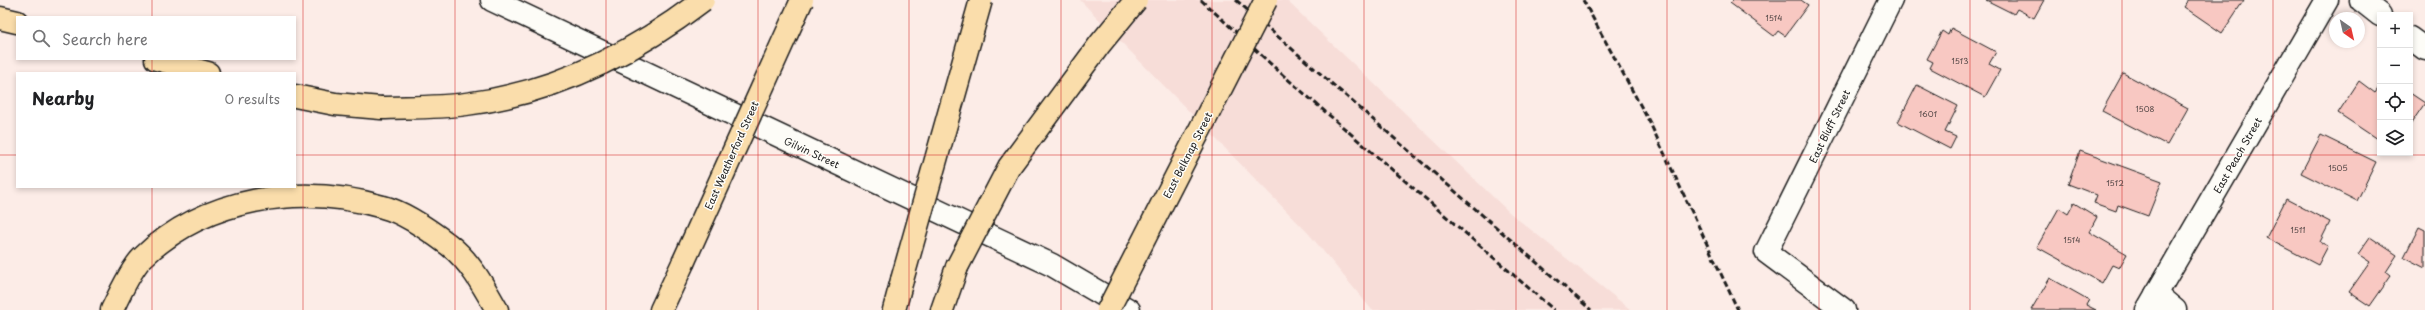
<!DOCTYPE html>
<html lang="en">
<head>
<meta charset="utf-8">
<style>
	body { margin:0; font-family:"Playpen Sans",sans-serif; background:#f6f6f6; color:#202124 }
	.controls { position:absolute; right:12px; top:12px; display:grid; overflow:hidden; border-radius:0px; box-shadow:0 2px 6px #0003 }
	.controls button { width:36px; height:36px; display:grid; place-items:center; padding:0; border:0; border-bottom:1px solid #e0e0e0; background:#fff; color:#202124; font:20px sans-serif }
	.compass { position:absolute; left:2329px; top:12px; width:36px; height:36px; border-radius:50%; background:#fff; box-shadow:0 2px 6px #0003; rotate:146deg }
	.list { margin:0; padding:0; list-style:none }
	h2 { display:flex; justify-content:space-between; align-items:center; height:52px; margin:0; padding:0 16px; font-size:17px }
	h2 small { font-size:13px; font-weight:400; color:#757577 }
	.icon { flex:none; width:22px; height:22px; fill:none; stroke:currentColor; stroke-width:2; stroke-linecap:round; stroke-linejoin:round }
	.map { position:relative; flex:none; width:2425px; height:310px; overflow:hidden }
	.search { position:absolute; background:#fff; box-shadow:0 2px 6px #0003; left:16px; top:16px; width:280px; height:44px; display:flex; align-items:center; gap:10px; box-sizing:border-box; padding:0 14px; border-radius:0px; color:#757577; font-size:15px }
	.panel { position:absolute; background:#fff; box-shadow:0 2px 6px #0003; left:16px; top:72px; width:280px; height:116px; border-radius:0px }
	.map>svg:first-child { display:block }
</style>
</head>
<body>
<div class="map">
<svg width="2425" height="310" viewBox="0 0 2425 310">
	<rect width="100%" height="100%" fill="#fcece7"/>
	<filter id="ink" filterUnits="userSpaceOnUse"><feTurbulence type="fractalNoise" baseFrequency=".025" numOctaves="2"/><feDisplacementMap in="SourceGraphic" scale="8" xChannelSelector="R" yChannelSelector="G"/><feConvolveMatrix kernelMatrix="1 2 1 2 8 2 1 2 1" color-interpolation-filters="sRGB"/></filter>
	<g filter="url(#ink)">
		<polygon fill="#f7ddd8" points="1080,0 1286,0 1510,213 1631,310 1372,310 1309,234"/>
		<g fill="#f8c8c2" stroke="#1c1c1c">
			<polygon points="1733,0 1801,0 1808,5 1785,36 1778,31 1774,36 1730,3"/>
			<polygon points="1986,0 2044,0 2034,18 2017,9 2014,14"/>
			<polygon points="2189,0 2244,0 2222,33 2184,7"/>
			<polygon points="1951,28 1996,52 1989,64 2000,70 1985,97 1930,68 1933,62 1927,59 1942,31 1948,35"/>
			<polygon points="2123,73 2188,108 2167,145 2102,111"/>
			<polygon points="2359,81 2375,93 2380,86 2380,141 2338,113"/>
			<polygon points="1917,85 1958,106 1945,132 1956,137 1950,149 1898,122"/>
			<polygon points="2410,93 2425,103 2410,125"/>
			<polygon points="2321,135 2376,162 2357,201 2301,173"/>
			<polygon points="2080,151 2162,181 2148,216 2118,205 2116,211 2094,203 2097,195 2068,184"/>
			<polygon points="2286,199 2330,222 2320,242 2328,246 2318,265 2266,238"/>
			<polygon points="2074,203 2097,217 2089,232 2127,254 2119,268 2112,265 2102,283 2037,247 2059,208 2068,214"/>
			<polygon points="2419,227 2425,230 2425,268 2404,257"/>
			<polygon points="2370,237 2397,255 2386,272 2391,276 2370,306 2349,292 2370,262 2358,254"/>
			<polygon points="2050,278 2089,300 2086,305 2096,310 2031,310"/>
		</g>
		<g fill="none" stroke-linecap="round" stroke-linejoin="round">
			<defs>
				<g id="street">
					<polyline points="2361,0 2380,15"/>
					<polyline points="2410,38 2425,49"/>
					<polyline points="2156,294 2175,310"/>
					<polyline points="1844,310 1766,252 1891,0"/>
					<polyline points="2147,310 2327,0"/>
				</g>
				<polyline id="secondary" points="492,0 1052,265 1129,310"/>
				<g id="highway">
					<polyline points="0,18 17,22"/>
					<polyline points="156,59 208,73"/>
					<polyline points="295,96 335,104 381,108"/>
					<path d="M112,310C119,295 131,269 142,258C205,197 301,183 383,207C403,212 432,232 449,245C470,261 484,287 497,310"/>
					<polyline points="661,310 683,263"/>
					<polyline points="894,310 902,280"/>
					<polyline points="942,310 957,267"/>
				</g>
			</defs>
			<use href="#street" stroke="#1c1c1c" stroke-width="25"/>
			<use href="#secondary" stroke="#1c1c1c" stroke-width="25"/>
			<use href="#highway" stroke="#1c1c1c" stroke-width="25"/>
			<use href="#street" stroke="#fdfcf7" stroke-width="22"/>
			<use href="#secondary" stroke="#fdfcf7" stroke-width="22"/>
			<use href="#highway" stroke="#faddab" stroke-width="22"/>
			<g stroke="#1c1c1c" stroke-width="3" stroke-dasharray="6 3" stroke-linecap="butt">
				<polyline points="1201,0 1284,76 1554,310"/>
				<polyline points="1236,0 1591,310"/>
				<polyline points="1583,0 1650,123 1738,310"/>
			</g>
			<defs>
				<g id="highway-bridge">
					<path d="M381,108C410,107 438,108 466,104C554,93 634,53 703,0"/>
					<polyline points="683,263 802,0"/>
					<polyline points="957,267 1009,167 1100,44 1136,0"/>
					<polyline points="902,280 981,0"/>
					<polyline points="1108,310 1266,0"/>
				</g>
			</defs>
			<use href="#highway-bridge" stroke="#1c1c1c" stroke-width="25" stroke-linecap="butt"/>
			<use href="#highway-bridge" stroke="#faddab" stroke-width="22"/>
		</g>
	</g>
	<path fill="none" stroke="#d62828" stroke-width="1" stroke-opacity="0.55" d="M152,0V17M303,0V310M455,0V310M606,0V310M758,0V310M909,0V310M1061,0V310M1212,0V310M1364,0V310M1516,0V310M1667,0V310M1819,0V310M1970,0V310M2122,0V310M2273,0V310M152,59V73M0,155H17M295,155H2425M152,187V310"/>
	<g text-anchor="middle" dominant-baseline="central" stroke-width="3" stroke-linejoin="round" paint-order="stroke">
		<g font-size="8" fill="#534746">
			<text x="1774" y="18">1514</text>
			<text x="1960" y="61">1513</text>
			<text x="2145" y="109">1508</text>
			<text x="1928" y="114">1601</text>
			<text x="2338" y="168">1505</text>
			<text x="2115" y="183">1512</text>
			<text x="2298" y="230">1511</text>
			<text x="2072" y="240">1514</text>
		</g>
		<g font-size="10" fill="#1c1c1c" stroke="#fdfcf7">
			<text transform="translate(1829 126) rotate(-64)">East Bluff Street</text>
			<text transform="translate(812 152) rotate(25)">Gilvin Street</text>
			<text transform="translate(731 155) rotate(-66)">East Weatherford Street</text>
			<text transform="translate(1187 155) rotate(-63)">East Belknap Street</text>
			<text transform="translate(2237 155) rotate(-60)">East Peach Street</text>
		</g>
	</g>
</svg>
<div class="controls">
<button>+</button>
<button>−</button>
<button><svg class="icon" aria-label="locate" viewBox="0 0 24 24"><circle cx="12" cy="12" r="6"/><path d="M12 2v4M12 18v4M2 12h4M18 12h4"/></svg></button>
<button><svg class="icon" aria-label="layers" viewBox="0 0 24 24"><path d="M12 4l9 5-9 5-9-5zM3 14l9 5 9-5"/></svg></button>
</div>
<svg class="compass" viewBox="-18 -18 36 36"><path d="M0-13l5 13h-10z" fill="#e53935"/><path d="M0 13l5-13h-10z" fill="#757577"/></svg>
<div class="search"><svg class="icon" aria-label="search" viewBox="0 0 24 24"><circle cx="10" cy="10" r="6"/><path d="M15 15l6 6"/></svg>Search here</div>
<section class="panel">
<h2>Nearby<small>0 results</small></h2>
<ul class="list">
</ul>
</section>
</div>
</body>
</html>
